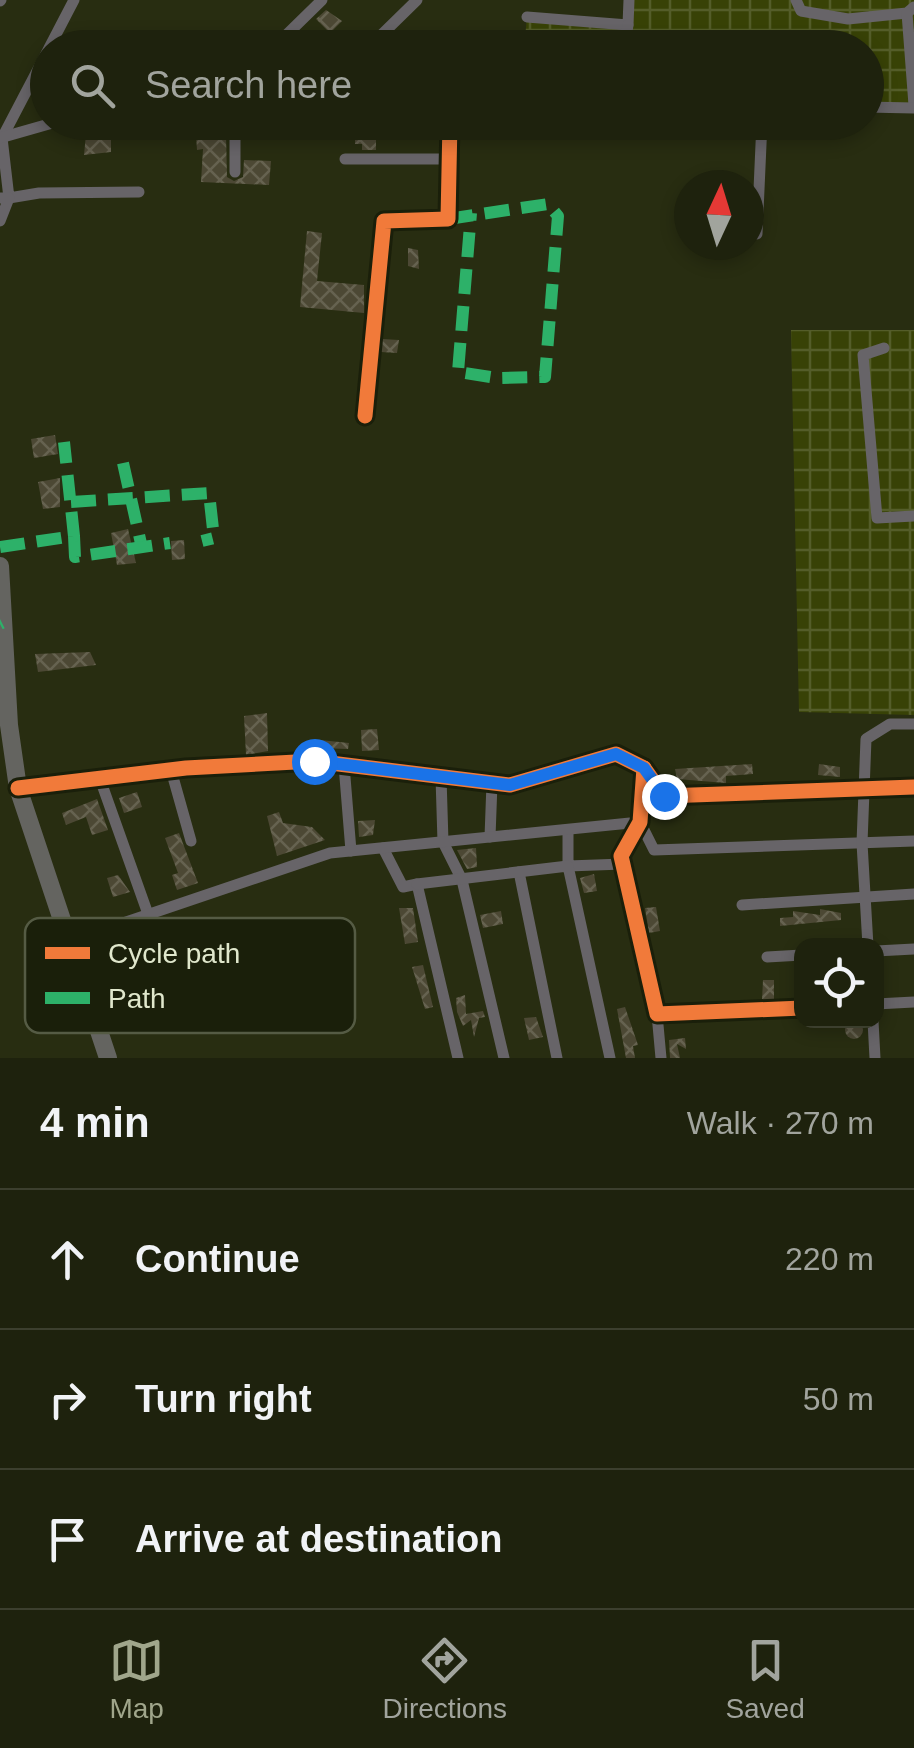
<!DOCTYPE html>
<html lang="en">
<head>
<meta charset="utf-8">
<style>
	body { margin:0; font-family:Helvetica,sans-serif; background:#262a16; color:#f1f3f6 }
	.controls { position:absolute; right:30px; bottom:30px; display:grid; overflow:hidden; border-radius:20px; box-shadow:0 5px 15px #0003 }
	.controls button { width:90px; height:90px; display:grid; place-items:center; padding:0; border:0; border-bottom:2px solid #3c3f2e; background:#1e220d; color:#f1f3f6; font:50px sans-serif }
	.compass { position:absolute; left:674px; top:170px; width:90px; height:90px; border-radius:50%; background:#1e220d; box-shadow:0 5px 15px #0003; rotate:4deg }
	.stop { position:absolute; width:30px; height:30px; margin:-22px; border:8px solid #1a73e8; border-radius:50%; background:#fff }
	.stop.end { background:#1a73e8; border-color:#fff; box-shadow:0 2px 10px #0008 }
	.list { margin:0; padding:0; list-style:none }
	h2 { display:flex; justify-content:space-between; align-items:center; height:130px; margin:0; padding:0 40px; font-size:42px }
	h2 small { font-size:32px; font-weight:400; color:#a1a49d }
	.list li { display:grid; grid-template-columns:65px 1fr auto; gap:30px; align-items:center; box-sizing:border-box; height:140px; padding:0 40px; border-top:2px solid #3c3f2e }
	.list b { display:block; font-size:38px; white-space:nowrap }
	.list em { font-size:32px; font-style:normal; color:#a1a49d }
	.icon { flex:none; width:55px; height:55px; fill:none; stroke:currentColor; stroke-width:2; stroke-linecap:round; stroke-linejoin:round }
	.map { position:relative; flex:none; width:914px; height:1058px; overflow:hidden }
	.search { position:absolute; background:#1e220d; box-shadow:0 5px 15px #0003; left:30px; right:30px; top:30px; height:110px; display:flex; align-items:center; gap:25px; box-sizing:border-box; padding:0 35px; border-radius:55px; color:#a1a49d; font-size:38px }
	.sheet { height:550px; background:#1e220d }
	nav { display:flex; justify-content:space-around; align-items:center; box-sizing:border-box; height:140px; border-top:2px solid #3c3f2e; background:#1e220d; font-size:28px; color:#a1a49d }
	nav a { display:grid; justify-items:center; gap:5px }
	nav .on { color:#a0a68b }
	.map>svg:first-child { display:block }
</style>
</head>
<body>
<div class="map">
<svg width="914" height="1058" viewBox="0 0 914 1058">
	<defs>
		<pattern id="industrial-grid" width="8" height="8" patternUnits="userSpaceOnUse" patternTransform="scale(2.5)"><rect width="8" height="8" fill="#384206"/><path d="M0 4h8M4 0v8" fill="none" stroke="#545d29"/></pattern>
		<pattern id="building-cross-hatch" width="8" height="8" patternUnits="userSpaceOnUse" patternTransform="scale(2.5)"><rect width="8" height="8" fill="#4c4834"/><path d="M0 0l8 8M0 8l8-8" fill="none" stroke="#666250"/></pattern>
	</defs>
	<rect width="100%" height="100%" fill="#282d11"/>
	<g fill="url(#industrial-grid)">
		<polygon points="629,0 914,0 914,108 867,107 866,48 524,48 527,17 627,25"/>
		<polygon points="791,330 914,330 914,715 799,712"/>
	</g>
	<g fill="url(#building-cross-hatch)">
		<polygon points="326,10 342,21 330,33 316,19"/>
		<polygon points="164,122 164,133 111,136 111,152 84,155 87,124"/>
		<polygon points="423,122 437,122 437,138 424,137"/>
		<polygon points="355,130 376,130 376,150 362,150 362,144 355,144"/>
		<polygon points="226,134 227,177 234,181 243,177 244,160 271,161 269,185 201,182 203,149 197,150 196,135"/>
		<polygon points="307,231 322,233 317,281 364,285 364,313 300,307"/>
		<polygon points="408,248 418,250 419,269 408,266"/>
		<polygon points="382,339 399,340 397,353 381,352"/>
		<polygon points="55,435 58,454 34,458 31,439"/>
		<polygon points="60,478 60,507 43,509 38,482"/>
		<polygon points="128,529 136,563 117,565 111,533"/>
		<polygon points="184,540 185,559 172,560 171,541"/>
		<polygon points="90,652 96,665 38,672 35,654"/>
		<polygon points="267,713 268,751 246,755 244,716"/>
		<polygon points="377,729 379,750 362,751 361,730"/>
		<polygon points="320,740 349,743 348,749 320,748"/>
		<polygon points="752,764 753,774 726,776 726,783 677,779 675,769"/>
		<polygon points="819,764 840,767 840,777 818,775"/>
		<polygon points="137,792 142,807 124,813 119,798"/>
		<polygon points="97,799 108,830 92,835 86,817 66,825 62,813"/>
		<polygon points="279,812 283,823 312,827 325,840 277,856 267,816"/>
		<polygon points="375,820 373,835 359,837 358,821"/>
		<polygon points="179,833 198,883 177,890 172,875 178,873 165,838"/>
		<polygon points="476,848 477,867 467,869 457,850"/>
		<polygon points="594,874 597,891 584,893 580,878"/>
		<polygon points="118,875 130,892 113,897 107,878"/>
		<polygon points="656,907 660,931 649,933 645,908"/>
		<polygon points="399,908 413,908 418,942 405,944"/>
		<polygon points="820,909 841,913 841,920 780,926 780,918 793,917 793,911 820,915"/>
		<polygon points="501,911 503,924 483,928 480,915"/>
		<polygon points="423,965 433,1007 425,1009 412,967"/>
		<polygon points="763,980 774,980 774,1000 762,1000"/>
		<polygon points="465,995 466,1014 483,1011 485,1017 479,1018 474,1037 471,1020 463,1026 457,1012 456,998"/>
		<polygon points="625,1007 638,1045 633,1046 635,1058 626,1058 617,1009"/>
		<polygon points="536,1017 543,1037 529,1040 524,1018"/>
		<circle cx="854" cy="1030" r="9"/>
		<polygon points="685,1038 686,1049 677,1044 680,1058 670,1058 669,1040"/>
	</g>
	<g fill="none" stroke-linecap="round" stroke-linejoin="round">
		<g stroke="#676468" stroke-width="11">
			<polyline points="796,0 801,11 848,19 907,13 914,7"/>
			<polyline points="0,1 1,0"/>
			<polyline points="907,13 914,105"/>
			<polyline points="527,17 628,25 629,0"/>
			<polyline points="49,48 74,0"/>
			<polyline points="273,48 322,0"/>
			<polyline points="368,48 417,0"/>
			<polyline points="616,48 625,45 628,25"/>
			<polyline points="48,50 2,138 9,198 39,193 139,192"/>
			<polyline points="866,107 914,108"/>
			<polyline points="235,122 235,172"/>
			<polyline points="0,138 56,122"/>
			<polyline points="345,159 449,159"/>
			<polyline points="0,198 9,198 0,221"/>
			<polyline points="757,234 762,122"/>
			<polyline points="884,348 863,355 877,518 914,516"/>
			<polyline points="365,416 384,221 448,219 450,122"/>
			<polyline points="344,765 351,851"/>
			<polyline points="644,768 640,822 621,856 657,1014 802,1008"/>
			<polyline points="171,770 191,841"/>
			<polyline points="441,777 443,842 462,880 504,1058"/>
			<polyline points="100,779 148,914"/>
			<polyline points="18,788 186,768 314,761 510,785 616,754 644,768 664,796 914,787"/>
			<polyline points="568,830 568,866 623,864"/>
			<polyline points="490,837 492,783"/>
			<polyline points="383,848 403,887 417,884 458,1058"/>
			<polyline points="519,872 557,1058"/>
			<polyline points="417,884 568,866 610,1058"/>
			<polyline points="742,905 914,894"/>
			<polyline points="67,942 330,853 640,822 654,850 914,841"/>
			<polyline points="868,946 862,843 866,739 890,724 914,724"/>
			<polyline points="876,951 914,949"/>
			<polyline points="767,957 802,955"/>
			<polyline points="876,1004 914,1002"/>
			<polyline points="657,1014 661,1058"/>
			<polyline points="873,1021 875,1058"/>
		</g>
		<polyline stroke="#646460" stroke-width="18" points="0,566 9,725 18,788 108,1058"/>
		<g stroke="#2db169" stroke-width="12" stroke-dasharray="25 12" stroke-linecap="butt">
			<polyline points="448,219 548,204 558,216 545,377 497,378 458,372 471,213"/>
			<polyline points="123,463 142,548"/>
			<polyline points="71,502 209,493 214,538 202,541"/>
			<polyline points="74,536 75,557 170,543"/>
			<polyline points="0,547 74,536 64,442"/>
			<polyline points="0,624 2,623"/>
		</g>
		<defs>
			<g id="cycleway">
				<polyline points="365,416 384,221 448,219 450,122"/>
				<polyline points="644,768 640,822 621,856 657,1014 802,1008"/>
				<polyline points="18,788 186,768 314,761 510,785 616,754 644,768 664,796 914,787"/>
			</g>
		</defs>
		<use href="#cycleway" stroke="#1a1f0a" stroke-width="21"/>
		<use href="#cycleway" stroke="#f17a3a" stroke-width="15"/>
	</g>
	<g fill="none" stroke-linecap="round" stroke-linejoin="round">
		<polyline stroke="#1a73e8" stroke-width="12" points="314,761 510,785 616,754 644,768 664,796"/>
	</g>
	<rect x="25" y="918" width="330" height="115" rx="15" fill="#1a1f0a" stroke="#555b44" stroke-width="2.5"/>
	<rect x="45" y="947" width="45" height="12" fill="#f17a3a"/>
	<rect x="45" y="992" width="45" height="12" fill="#2db169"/>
	<g font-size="28" fill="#e0e7cc">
		<text x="108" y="963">Cycle path</text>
		<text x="108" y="1008">Path</text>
	</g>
</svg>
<div class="controls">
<button><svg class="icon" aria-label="locate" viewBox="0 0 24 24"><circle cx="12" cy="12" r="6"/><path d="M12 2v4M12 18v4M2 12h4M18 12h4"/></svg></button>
</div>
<svg class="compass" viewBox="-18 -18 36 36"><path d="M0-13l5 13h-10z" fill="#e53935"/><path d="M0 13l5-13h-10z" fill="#a1a49d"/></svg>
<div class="stop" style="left:314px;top:761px"></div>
<div class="stop end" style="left:664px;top:796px"></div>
<div class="search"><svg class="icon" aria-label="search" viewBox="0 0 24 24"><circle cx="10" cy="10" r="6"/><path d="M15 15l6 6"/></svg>Search here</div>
</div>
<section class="sheet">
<h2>4 min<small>Walk · 270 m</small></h2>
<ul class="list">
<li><svg class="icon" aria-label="ahead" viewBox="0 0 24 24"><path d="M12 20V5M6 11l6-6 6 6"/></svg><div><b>Continue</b></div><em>220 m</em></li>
<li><svg class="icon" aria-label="right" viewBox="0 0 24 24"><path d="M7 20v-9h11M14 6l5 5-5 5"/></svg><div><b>Turn right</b></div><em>50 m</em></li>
<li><svg class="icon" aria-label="arrive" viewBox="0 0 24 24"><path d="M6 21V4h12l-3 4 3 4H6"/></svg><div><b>Arrive at destination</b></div></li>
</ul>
</section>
<nav>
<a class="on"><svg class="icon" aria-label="map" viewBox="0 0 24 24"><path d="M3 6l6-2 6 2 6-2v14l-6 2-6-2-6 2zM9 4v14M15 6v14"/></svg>Map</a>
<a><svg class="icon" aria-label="directions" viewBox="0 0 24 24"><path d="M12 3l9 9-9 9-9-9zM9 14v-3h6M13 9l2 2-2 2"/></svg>Directions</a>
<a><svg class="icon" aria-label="saved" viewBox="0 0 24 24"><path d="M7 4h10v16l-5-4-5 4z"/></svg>Saved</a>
</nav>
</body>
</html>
